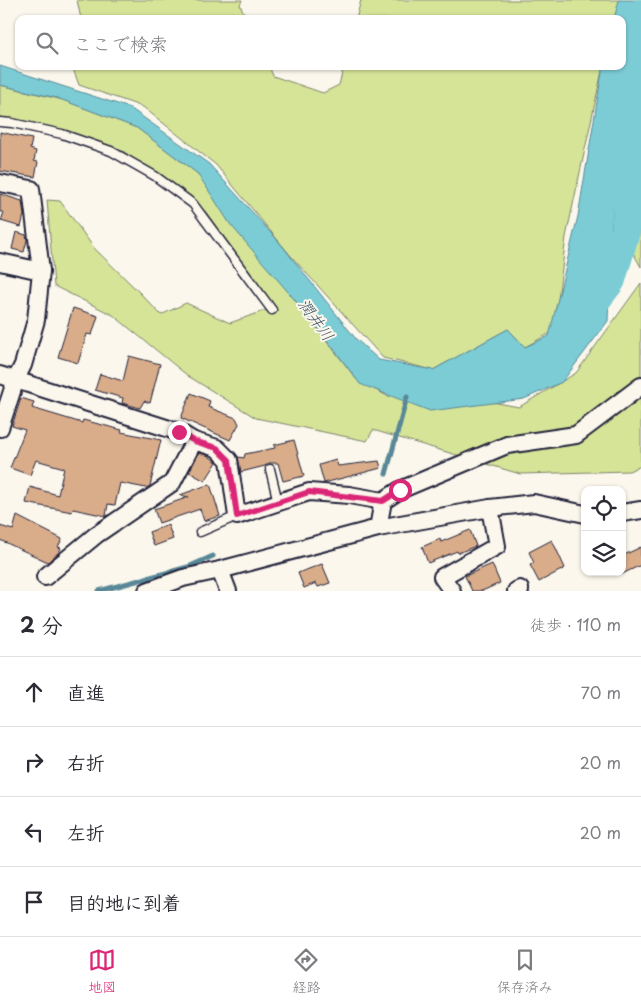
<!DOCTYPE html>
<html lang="ja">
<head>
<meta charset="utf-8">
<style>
	body { margin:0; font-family:"Playpen Sans","Klee One",sans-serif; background:#f7f7f7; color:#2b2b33 }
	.controls { position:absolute; right:15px; bottom:15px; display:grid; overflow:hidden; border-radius:10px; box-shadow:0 1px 4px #0004 }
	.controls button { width:45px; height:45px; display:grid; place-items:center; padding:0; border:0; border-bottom:1px solid #e1e1e2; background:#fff; color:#2b2b33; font:25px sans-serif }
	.stop { position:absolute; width:15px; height:15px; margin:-11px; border:4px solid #db2777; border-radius:50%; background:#fff }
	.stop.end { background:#db2777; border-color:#fff; box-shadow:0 1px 5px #0008 }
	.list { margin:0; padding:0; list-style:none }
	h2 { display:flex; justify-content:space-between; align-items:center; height:65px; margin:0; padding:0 20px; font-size:21px }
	h2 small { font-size:16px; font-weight:400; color:#7c7c81 }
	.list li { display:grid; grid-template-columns:32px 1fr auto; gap:15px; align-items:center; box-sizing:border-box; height:70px; padding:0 20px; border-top:1px solid #e1e1e2 }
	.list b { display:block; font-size:19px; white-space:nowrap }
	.list em { font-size:16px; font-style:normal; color:#7c7c81 }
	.icon { flex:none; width:28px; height:28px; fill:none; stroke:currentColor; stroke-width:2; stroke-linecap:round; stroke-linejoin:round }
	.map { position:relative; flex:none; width:641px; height:591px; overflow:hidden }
	.search { position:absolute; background:#fff; box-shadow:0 1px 4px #0004; left:15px; right:15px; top:15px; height:55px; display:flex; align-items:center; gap:12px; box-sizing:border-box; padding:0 18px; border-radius:10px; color:#7c7c81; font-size:19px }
	.sheet { height:345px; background:#fff }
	nav { display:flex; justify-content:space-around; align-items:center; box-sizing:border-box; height:70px; border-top:1px solid #e1e1e2; background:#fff; font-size:14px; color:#7c7c81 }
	nav a { display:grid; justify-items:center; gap:2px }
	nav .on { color:#db2777 }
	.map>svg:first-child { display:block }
</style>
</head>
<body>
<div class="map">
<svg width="641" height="591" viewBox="0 0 641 591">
	<rect width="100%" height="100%" fill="#fbf7ec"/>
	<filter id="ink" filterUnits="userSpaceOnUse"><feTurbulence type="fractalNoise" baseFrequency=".02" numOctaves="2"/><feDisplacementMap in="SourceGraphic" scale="10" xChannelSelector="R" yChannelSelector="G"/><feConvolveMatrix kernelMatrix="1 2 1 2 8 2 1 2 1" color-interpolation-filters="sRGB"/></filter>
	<g filter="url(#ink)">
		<g fill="#d6e498" stroke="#7c836a">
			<polygon points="77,0 242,0 240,5 247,19 81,19"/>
			<polygon points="361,0 620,0 615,19 356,19"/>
			<polygon points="641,31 641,267 608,208 622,66 622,44"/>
			<polygon points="72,66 269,66 273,76 323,93 339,85 344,66 603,66 566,237 554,331 525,347 508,329 433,370 383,358 291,256 216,165 143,107 79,85"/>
			<polygon points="0,85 63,100 137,128 198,174 357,380 389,397 395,384 519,407 576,373 641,283 641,466 629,471 520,474 373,430 367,441 256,418 188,376 113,315 54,286 47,200 60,201 94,248 140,293 161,315 186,303 230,323 266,310 271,301 205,211 123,151 0,124"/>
		</g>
		<polygon fill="#7cccd5" stroke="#588897" points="619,0 641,0 641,6 627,36 611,238 608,321 562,382 524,399 430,411 360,384 312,320 230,224 198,174 137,128 57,98 0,85 0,66 130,108 209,164 280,243 356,339 379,360 433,370 508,329 525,347 549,336 578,216 603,66 622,66 622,19 614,19"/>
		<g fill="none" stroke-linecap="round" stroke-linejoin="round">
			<g stroke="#588897" stroke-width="5">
				<polyline points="386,474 407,397"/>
				<polyline points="99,591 188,567 213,556"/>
			</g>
			<polyline stroke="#7cccd5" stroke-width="29" points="585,313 591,307 611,281 626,230 636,39 641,13"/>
		</g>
		<g fill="#d9ac8a" stroke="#22223b">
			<polygon points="0,132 32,139 30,149 36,151 34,161 38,162 35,177 0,171"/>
			<polygon points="0,194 22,201 24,215 21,227 1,221 4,212 0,212"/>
			<polygon points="16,232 26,235 27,240 24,252 12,249"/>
			<polygon points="73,308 98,316 92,335 87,334 78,363 58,357"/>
			<polygon points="129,356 160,364 150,403 144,401 140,408 122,403 123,398 95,390 100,374 123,381"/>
			<polygon points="191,393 210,401 208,407 236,418 239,424 230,440 181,418"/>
			<polygon points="21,398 34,402 32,408 82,423 83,420 122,430 121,432 161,440 150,486 146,488 120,483 115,505 108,504 106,516 73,509 72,512 26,503 30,487 58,495 64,468 36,460 30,475 10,468 25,430 12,426"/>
			<polygon points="294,440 304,476 283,481 278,463 269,463 265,466 241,472 238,457 244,458 245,454 275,448 274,445"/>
			<polygon points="199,453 207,455 217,462 205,481 189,472"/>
			<polygon points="336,460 338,466 379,461 381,468 324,483 319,465"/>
			<polygon points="210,484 220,516 204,521 200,509 159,523 154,509 189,497 180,495"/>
			<polygon points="17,516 62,539 58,547 61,548 59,552 48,562 0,540 0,526 13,530"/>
			<polygon points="168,525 173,539 154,546 149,532"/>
			<polygon points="470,530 476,546 458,553 457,551 428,563 422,547 440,539 441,542"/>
			<polygon points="552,540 565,568 539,582 530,565 534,563 529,552"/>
			<polygon points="641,547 641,565 622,574 622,556"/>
			<polygon points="322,564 330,583 318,587 316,583 304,588 298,573"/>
			<polygon points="492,564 500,583 482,591 472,591 465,576"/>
		</g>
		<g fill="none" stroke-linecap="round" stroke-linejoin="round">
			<defs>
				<g id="service">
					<polyline points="0,122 12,123 62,134 111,151 155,176 193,204 272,310"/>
					<polyline points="270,469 278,502"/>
					<polyline points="200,532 237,516"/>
				</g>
				<g id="minor">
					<polyline points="0,183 31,189 41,271 36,320 23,365 16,379 0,428"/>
					<polyline points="0,262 41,271"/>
					<polyline points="0,375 179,432 194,441 217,448 229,460 237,516 309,492 349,495 383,501"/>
					<polyline points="622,513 641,510"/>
					<polyline points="378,528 383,501 400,490 507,445 576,435 641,386"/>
					<polyline points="220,570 228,591"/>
					<polyline points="45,577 96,535 172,483 194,441"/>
					<polyline points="147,591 183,578 220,570 378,528 490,508 534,503 585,514"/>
					<polyline points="452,591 442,577 497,546 490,508"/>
					<polyline points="516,591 520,589 520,591"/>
				</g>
			</defs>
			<use href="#service" stroke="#22223b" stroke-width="11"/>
			<use href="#minor" stroke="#22223b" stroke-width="20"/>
			<use href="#service" stroke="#fbf7ec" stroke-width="8"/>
			<use href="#minor" stroke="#fbf7ec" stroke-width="16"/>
		</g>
	</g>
	<g fill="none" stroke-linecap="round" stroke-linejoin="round" filter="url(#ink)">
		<polyline stroke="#db2777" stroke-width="6" points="179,432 194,441 217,448 229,460 237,516 309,492 383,501 400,490"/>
	</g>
	<g text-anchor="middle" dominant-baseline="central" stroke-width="4" stroke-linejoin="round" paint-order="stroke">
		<g font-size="16" font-style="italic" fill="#3d5569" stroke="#fbf7ec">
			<text transform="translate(317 319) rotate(54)">潤井川</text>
		</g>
	</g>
</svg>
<div class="controls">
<button><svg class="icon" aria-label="locate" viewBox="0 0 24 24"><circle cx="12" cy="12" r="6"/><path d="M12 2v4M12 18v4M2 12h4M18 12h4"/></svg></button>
<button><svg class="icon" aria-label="layers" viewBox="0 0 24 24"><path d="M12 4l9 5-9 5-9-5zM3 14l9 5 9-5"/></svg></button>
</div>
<div class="stop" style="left:400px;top:490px"></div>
<div class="stop end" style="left:179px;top:432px"></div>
<div class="search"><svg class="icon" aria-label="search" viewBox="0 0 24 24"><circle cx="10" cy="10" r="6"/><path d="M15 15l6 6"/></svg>ここで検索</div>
</div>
<section class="sheet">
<h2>2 分<small>徒歩 · 110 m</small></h2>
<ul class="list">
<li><svg class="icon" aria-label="ahead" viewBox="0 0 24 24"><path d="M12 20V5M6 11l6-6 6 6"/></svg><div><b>直進</b></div><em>70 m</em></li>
<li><svg class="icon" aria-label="right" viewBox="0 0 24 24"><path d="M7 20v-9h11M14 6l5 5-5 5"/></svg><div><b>右折</b></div><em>20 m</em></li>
<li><svg class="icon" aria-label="left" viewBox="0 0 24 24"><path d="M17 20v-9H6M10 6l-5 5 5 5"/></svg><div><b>左折</b></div><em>20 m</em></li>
<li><svg class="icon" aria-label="arrive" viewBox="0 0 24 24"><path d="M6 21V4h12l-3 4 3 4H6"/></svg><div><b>目的地に到着</b></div></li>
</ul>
</section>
<nav>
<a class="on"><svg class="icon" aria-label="map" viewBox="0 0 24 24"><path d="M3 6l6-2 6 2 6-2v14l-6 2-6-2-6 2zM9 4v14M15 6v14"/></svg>地図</a>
<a><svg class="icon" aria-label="directions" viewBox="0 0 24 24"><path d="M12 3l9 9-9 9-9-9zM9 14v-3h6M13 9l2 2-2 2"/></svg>経路</a>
<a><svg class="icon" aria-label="saved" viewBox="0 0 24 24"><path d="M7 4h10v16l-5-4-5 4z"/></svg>保存済み</a>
</nav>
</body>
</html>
